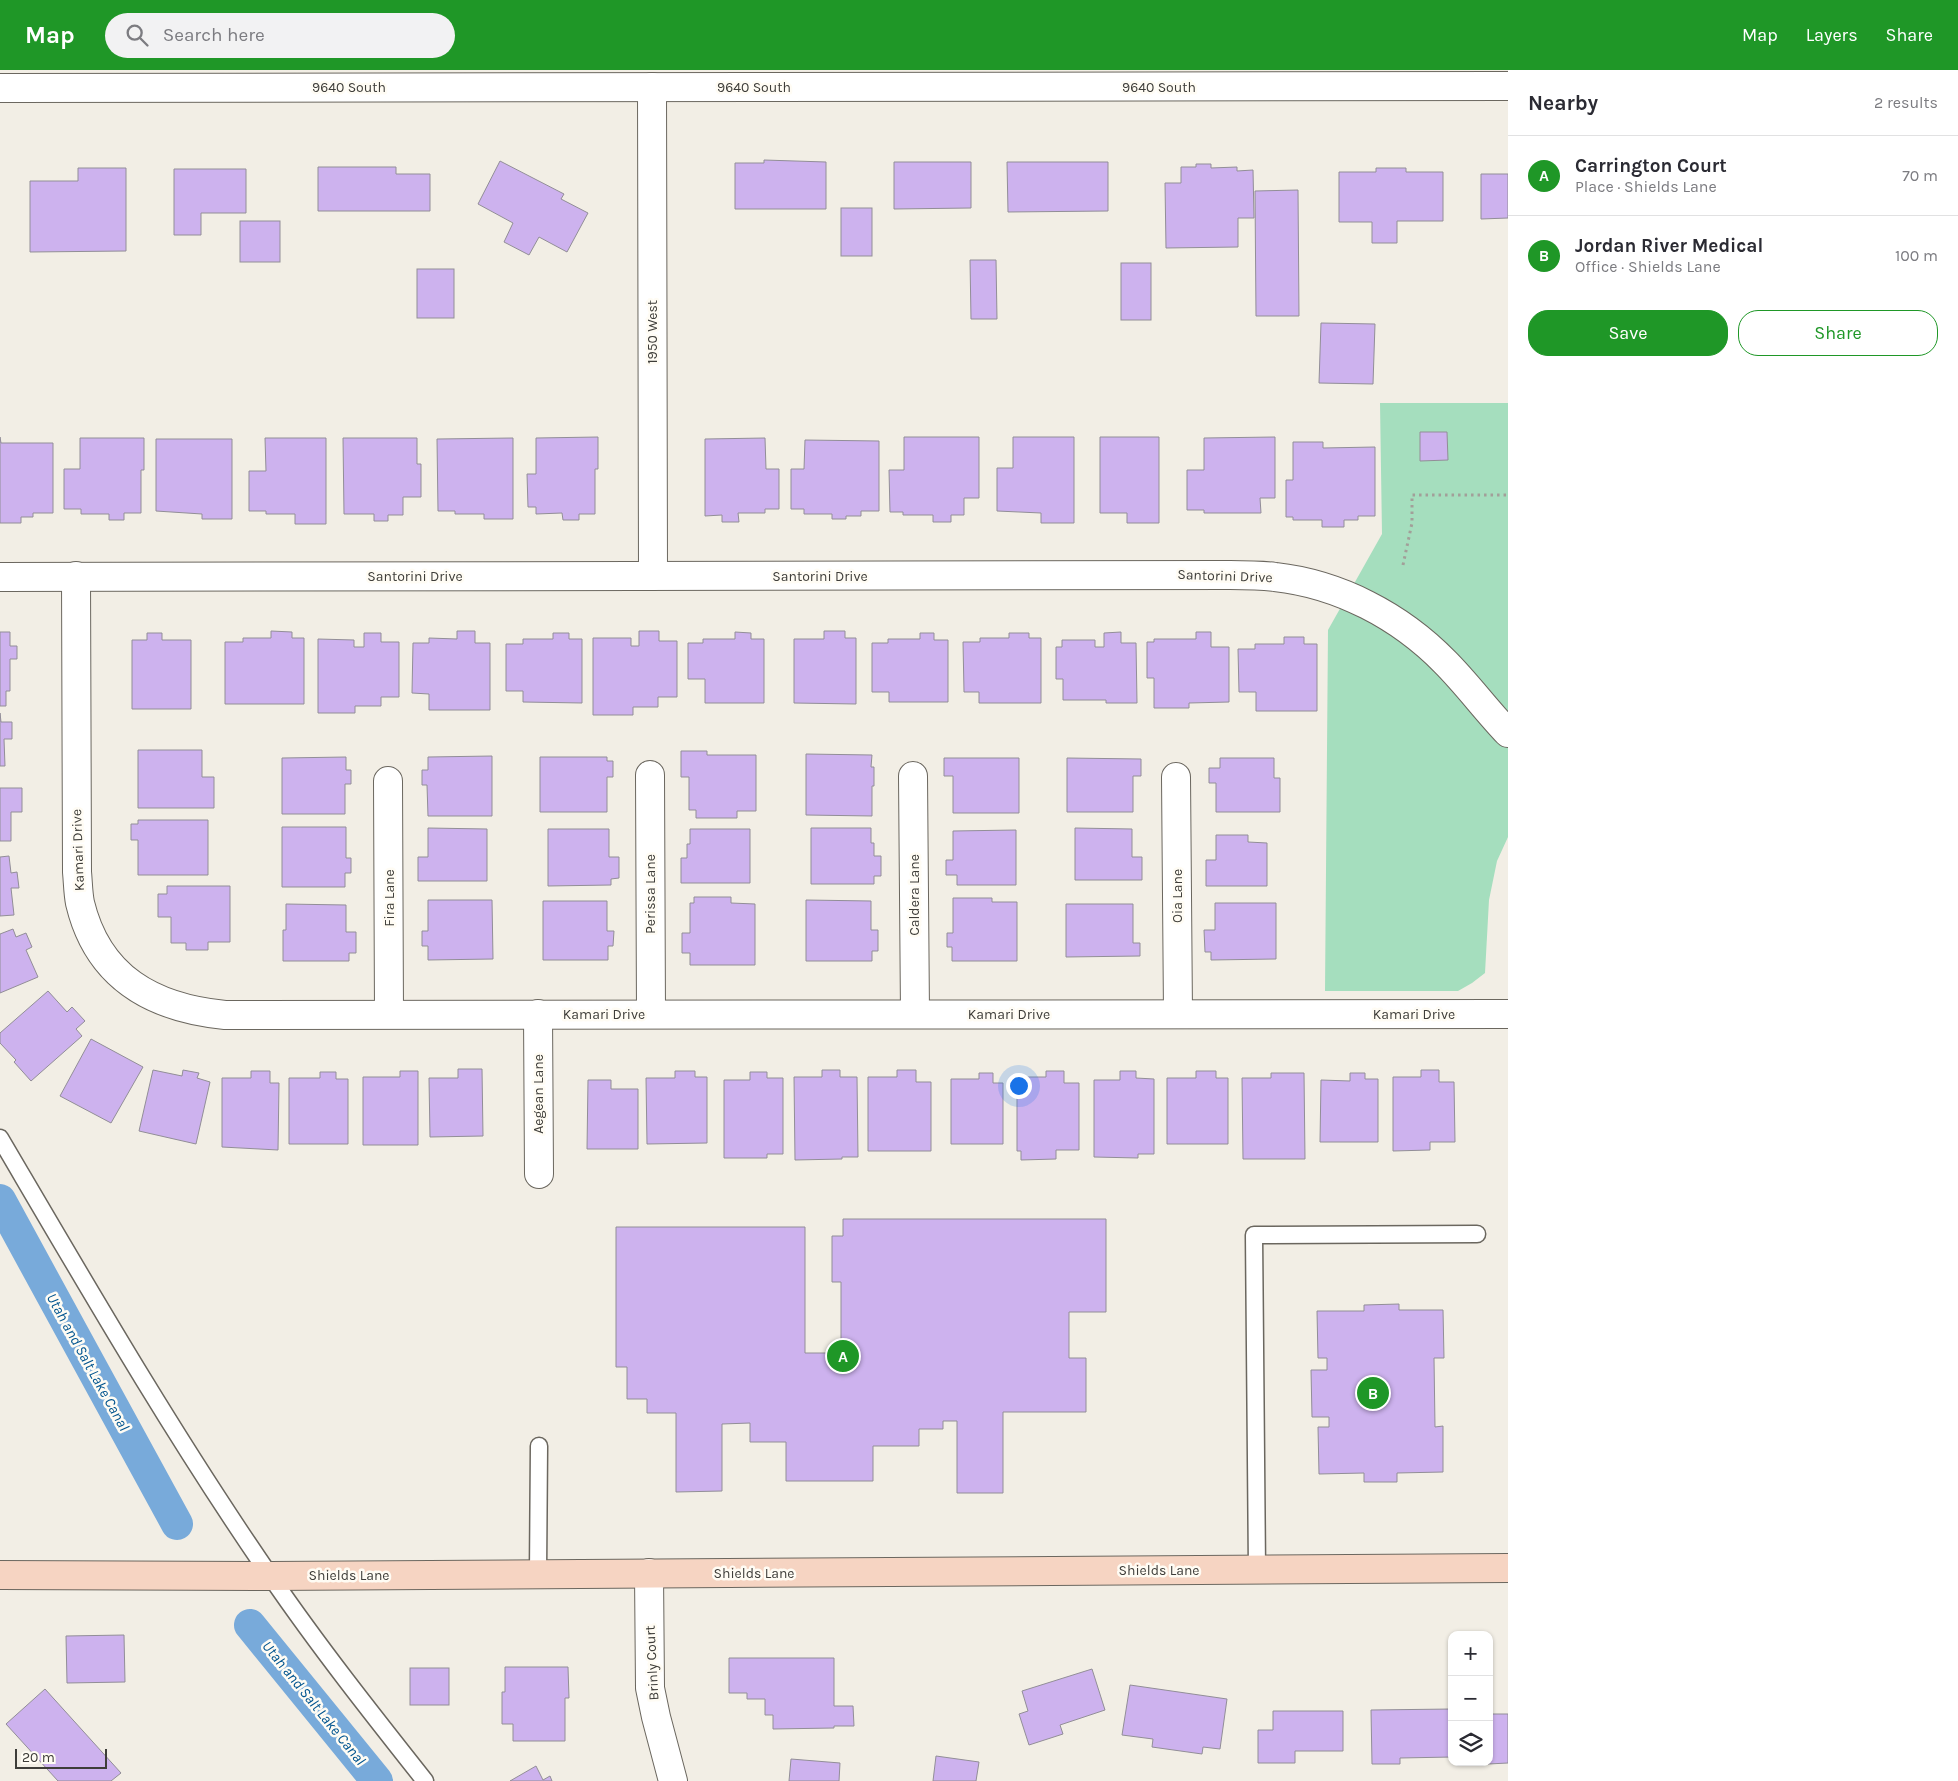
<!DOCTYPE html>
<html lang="en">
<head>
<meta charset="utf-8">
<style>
	body { margin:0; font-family:Karla,sans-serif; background:#f2f2f3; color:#2b2b33 }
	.controls { position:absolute; right:15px; bottom:15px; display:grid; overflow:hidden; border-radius:10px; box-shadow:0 1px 4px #0004 }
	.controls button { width:45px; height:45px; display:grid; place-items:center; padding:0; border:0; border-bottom:1px solid #e1e1e2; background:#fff; color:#2b2b33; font:25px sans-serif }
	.scale { position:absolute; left:15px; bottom:12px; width:92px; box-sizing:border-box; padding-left:5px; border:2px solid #3e3d39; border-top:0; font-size:14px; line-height:18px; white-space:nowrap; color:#3e3d39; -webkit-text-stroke:4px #fffcf4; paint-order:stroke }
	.you { position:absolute; left:1018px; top:1015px; width:18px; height:18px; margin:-12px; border:4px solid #fff; border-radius:50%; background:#1a73e8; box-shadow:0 0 0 8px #1a73e833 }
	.badge { display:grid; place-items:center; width:32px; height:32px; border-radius:50%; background:#1f9727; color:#fff; font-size:16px; font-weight:700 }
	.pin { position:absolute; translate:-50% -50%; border:2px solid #fff; box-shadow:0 1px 5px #0006 }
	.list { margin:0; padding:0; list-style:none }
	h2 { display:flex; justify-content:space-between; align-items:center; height:65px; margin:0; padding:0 20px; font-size:21px }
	h2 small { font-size:16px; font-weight:400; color:#7c7c81 }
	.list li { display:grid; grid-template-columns:32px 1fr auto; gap:15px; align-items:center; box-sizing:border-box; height:80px; padding:0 20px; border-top:1px solid #e1e1e2 }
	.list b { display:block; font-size:19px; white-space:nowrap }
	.list p { margin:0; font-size:16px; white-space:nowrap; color:#7c7c81 }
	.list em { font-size:16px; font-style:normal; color:#7c7c81 }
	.actions { display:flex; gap:10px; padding:15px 20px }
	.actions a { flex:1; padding:11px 0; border:1px solid #1f9727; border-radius:20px; text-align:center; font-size:18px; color:#1f9727 }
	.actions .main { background:#1f9727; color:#fff }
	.icon { flex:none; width:28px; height:28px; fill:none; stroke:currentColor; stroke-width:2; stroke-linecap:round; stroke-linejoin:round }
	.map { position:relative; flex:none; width:1508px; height:1711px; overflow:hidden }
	header { display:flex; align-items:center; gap:30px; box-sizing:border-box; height:70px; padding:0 25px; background:#1f9727; color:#fff }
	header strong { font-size:24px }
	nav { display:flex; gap:28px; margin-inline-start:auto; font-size:18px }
	.search { width:350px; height:45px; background:#f2f2f3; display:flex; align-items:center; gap:12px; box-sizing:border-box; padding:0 18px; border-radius:28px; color:#7c7c81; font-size:19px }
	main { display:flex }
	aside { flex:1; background:#fff }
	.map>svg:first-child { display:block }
</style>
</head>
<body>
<header>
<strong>Map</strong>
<div class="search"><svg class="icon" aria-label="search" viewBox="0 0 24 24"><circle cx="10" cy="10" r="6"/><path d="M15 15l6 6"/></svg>Search here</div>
<nav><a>Map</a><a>Layers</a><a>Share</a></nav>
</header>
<main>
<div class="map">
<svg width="1508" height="1711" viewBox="0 0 1508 1711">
	<rect width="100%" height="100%" fill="#f2eee5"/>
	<polygon fill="#a5debe" points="1380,333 1508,333 1508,767 1497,791 1489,830 1485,903 1472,913 1458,921 1325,921 1328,560 1382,464"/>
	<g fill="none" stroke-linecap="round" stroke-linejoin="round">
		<g stroke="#78aada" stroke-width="32">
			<polyline points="0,1130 177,1454"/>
			<polyline points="250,1555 377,1711"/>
		</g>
	</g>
	<g fill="#cdb2ee" stroke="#928e97">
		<polygon points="764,90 826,92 826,139 735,139 735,93 764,93"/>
		<polygon points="500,91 564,124 561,129 588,143 567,182 539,167 529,185 504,172 513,153 478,134"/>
		<polygon points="894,92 971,92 971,138 894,139"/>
		<polygon points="1007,92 1108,92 1108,141 1008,142"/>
		<polygon points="1196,94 1211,94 1211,98 1237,97 1237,101 1253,100 1254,148 1238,148 1238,177 1166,178 1165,113 1181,113 1181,97 1196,97"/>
		<polygon points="318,97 396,97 396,104 430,104 430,141 318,141"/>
		<polygon points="78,98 126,98 126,181 30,182 30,111 78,111"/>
		<polygon points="1376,98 1406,98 1406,102 1443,102 1443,151 1397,151 1397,173 1372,173 1372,152 1339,152 1339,102 1376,102"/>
		<polygon points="174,99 246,99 246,143 201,143 201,165 174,165"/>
		<polygon points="1481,104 1508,104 1508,148 1481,149"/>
		<polygon points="1298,120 1299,246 1256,246 1255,121"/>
		<rect x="841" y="138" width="31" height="48"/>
		<rect x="240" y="151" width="40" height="41"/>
		<polygon points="970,190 996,190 997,249 971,249"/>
		<rect x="1121" y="193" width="30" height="57"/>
		<rect x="417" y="199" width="37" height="49"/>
		<polygon points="1321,253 1375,254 1373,314 1319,313"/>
		<polygon points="1420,362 1447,362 1448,390 1420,391"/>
		<polygon points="0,367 1,373 53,373 53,443 33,443 33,447 21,447 21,453 0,453"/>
		<polygon points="598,367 598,399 595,399 595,444 579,444 579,450 563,450 562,443 536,444 536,437 528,437 527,404 536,404 536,368"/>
		<polygon points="904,367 979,367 979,428 964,428 964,445 951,445 951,452 933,452 933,445 903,445 903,442 890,442 889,400 904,400"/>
		<polygon points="1013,367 1074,367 1074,453 1041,453 1041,443 997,441 997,398 1013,398"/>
		<polygon points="1100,367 1159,367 1159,453 1127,453 1127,443 1100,443"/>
		<polygon points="1275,367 1275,428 1260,428 1261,443 1204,443 1204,440 1187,440 1187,400 1204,400 1204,368"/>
		<polygon points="80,368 144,368 144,400 141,400 141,443 124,443 124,450 109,450 109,444 81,444 81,439 64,439 64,399 80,399"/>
		<polygon points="265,368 326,368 326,454 295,454 295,444 266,444 266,441 249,441 249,401 266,401"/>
		<polygon points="343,368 417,368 417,394 421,394 421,427 403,427 403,445 388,445 388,451 374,451 374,444 344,444"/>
		<polygon points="513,368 513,449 484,449 484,444 455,444 455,441 438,441 437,369"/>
		<polygon points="765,368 766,399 779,399 779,439 765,439 765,443 738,443 739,452 722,452 722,445 705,446 705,369"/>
		<polygon points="156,369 232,369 232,449 202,449 202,444 156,441"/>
		<polygon points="805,370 879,371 879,441 861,441 861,446 846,446 846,449 832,449 832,444 804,444 804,439 791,439 791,399 804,399"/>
		<polygon points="1293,372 1323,372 1323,378 1375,377 1375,446 1358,446 1358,450 1344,450 1344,457 1322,457 1322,450 1293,450 1293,447 1286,447 1286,410 1293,410"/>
		<polygon points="271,561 292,562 292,568 304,568 304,634 225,634 225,572 243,572 243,568 271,568"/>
		<polygon points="457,561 475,561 475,573 490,573 490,640 429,640 429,624 412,623 413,573 429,573 429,568 457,569"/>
		<polygon points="639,561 659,561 659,571 677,571 677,627 658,627 658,637 633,637 633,645 593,645 593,568 631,568 631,576 639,576"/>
		<polygon points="824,561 845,561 845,568 856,568 856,634 794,633 794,569 824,569"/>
		<polygon points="0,562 10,562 10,576 17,576 17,589 10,589 10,621 6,621 6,636 0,636"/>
		<polygon points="735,562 751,563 751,569 764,569 764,633 705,633 705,609 688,609 688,573 703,573 703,569 735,569"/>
		<polygon points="1121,562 1121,573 1136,573 1137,633 1106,633 1106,630 1063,630 1063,609 1056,609 1056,577 1062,577 1062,570 1095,570 1095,577 1104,577 1104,563"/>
		<polygon points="1196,562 1211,562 1211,577 1229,577 1229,632 1189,633 1189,638 1154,638 1154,608 1147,608 1147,572 1154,572 1154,569 1196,569"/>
		<polygon points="147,563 162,563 162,570 191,570 191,639 132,639 132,570 147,570"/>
		<polygon points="364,563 381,563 381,572 399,572 399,627 381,627 381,636 355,636 355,643 318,643 318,569 354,570 354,577 364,577"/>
		<polygon points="553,563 569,563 569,569 582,569 582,633 523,632 523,621 506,621 506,574 523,574 523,569 553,569"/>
		<polygon points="920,563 934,563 934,570 948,570 948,632 889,632 889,622 872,622 872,573 888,573 888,569 920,569"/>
		<polygon points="1009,563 1029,563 1029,568 1041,568 1041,633 979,633 979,622 964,622 963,572 980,572 980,568 1009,568"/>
		<polygon points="1284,567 1304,567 1304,574 1317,574 1317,641 1256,641 1256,622 1239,622 1238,579 1255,579 1255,574 1284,574"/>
		<polygon points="0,643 1,652 12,652 12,669 4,669 5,696 0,696"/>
		<polygon points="138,680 202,680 202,707 214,707 214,738 138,738"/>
		<polygon points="681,681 707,681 707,685 756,685 756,741 737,741 737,748 696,748 696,740 689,740 689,707 681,707"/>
		<polygon points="806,684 872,685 871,697 874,697 874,716 872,716 872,746 806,745"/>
		<polygon points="492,686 492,746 428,746 427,715 422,715 422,700 428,700 428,687"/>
		<polygon points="346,687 346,700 351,700 351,714 345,714 345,744 282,744 282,688"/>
		<polygon points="540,687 607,687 607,691 613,691 613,707 607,707 607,742 540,742"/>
		<polygon points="944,688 1019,688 1019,743 953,743 953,706 944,706"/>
		<polygon points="1067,688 1141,689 1141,706 1133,706 1133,742 1067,742"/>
		<polygon points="1220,688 1274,688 1274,708 1280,708 1280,742 1216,742 1216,713 1209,713 1209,698 1220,698"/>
		<polygon points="0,718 22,718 22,742 11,742 11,771 0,771"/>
		<polygon points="138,750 208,750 208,805 138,805 138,770 131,770 131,754 138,754"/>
		<polygon points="282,757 346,757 346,788 351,788 351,803 345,803 345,817 282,817"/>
		<polygon points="428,758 487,759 487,811 418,811 418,787 428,787"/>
		<polygon points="811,758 871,758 871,773 874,773 874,786 881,786 881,806 874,806 874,814 811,814"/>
		<polygon points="1075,758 1132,759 1132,787 1142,787 1142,810 1075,810"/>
		<polygon points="548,759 609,759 609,787 619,787 619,808 611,809 611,815 548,816"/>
		<polygon points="690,759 750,759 750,813 681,813 681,788 687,788 687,774 690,774"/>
		<polygon points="1016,760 1016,815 957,815 957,805 946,805 946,790 953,790 953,761"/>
		<polygon points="1216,765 1248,765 1248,772 1267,773 1267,816 1206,816 1206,790 1216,790"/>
		<polygon points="9,786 11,803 17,802 19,818 11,818 14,845 0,846 0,787"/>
		<polygon points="167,816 230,816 230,872 208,872 208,880 186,880 186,873 171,873 171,847 158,847 158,824 167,824"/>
		<polygon points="694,827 731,827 731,833 755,834 755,895 690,895 690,883 682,883 682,863 690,863 690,833 694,833"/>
		<polygon points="953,828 992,828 992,832 1017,832 1017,891 952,891 952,877 947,877 947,863 953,863"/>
		<polygon points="428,830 492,830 493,889 428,890 428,876 422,876 422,861 428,861"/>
		<polygon points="806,830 871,831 871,860 878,860 878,881 872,881 872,891 806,891"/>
		<polygon points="543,831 607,831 607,861 614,861 613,876 608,876 608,890 543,890"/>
		<polygon points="1215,833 1276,833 1276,889 1211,890 1211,882 1205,882 1204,860 1215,860"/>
		<polygon points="286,834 346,835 346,862 356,862 356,883 349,883 349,891 283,891 283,860 286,860"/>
		<polygon points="1066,834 1133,834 1133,873 1140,873 1140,886 1066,887"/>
		<polygon points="13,859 16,867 26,863 32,877 26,880 38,907 0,923 0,864"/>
		<polygon points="48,921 67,942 72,937 85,951 76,959 82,966 31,1011 14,992 16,990 0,973 0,963"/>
		<polygon points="91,969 143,997 111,1053 60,1026"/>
		<polygon points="458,999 482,999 483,1066 430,1067 429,1008 458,1008"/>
		<polygon points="153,1000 182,1006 183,1000 199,1003 197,1008 210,1012 196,1074 139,1061"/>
		<polygon points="822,1000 840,1000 840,1007 857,1007 858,1087 842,1087 842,1089 795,1090 794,1007 822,1007"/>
		<polygon points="897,1000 916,1000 916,1012 931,1012 931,1081 868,1081 868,1007 897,1007"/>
		<polygon points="1421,1000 1439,1000 1439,1012 1454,1012 1455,1072 1430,1072 1430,1080 1393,1081 1393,1007 1421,1007"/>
		<polygon points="251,1001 270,1001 270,1013 279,1013 278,1080 222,1077 222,1008 251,1008"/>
		<polygon points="400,1001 418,1001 418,1075 363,1075 363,1007 400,1007"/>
		<polygon points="675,1001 695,1001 695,1007 707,1007 707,1073 647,1074 646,1008 675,1008"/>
		<polygon points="1046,1001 1064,1001 1064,1013 1079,1013 1079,1080 1056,1080 1056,1089 1021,1090 1021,1081 1017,1081 1017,1007 1046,1007"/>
		<polygon points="1120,1001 1136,1001 1136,1008 1154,1009 1154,1084 1138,1084 1138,1088 1094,1087 1094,1010 1120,1010"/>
		<polygon points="1196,1001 1216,1001 1216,1008 1228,1008 1228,1074 1167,1074 1167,1008 1196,1008"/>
		<polygon points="320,1002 336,1002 336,1009 348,1009 348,1074 289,1074 289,1008 320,1008"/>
		<polygon points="750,1002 767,1002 767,1008 783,1008 783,1084 767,1084 767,1088 724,1088 724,1010 750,1010"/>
		<polygon points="979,1003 993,1003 993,1013 1003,1013 1003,1074 951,1074 951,1009 979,1009"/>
		<polygon points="1271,1003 1304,1003 1305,1089 1243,1089 1242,1008 1271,1008"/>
		<polygon points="1350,1003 1365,1003 1365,1009 1378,1009 1378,1072 1320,1072 1321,1010 1350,1011"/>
		<polygon points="588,1010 611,1010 611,1019 638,1019 638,1079 587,1079"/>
		<polygon points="843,1149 1106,1149 1106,1242 1069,1242 1069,1288 1086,1288 1086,1342 1003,1342 1003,1423 957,1423 957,1351 943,1351 943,1359 919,1359 919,1376 873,1376 873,1411 786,1411 786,1372 750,1372 750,1353 722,1354 722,1421 676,1422 676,1343 647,1343 647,1329 627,1329 627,1297 616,1297 616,1157 805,1157 805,1283 841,1283 841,1212 832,1212 832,1166 843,1166"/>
		<polygon points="1399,1234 1399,1240 1443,1240 1444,1288 1434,1288 1435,1357 1443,1356 1443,1402 1397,1403 1397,1412 1364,1412 1364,1403 1319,1404 1318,1357 1329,1357 1329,1347 1312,1347 1311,1300 1327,1300 1327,1288 1318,1288 1317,1241 1364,1241 1364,1235"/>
		<polygon points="124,1565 125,1612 67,1613 66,1566"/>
		<polygon points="729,1588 834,1588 834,1636 853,1636 854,1656 834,1656 834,1658 773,1659 773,1645 765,1645 765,1629 747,1629 747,1623 729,1623"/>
		<polygon points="505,1597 568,1597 569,1628 565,1628 565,1671 513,1671 513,1654 502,1654 502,1622 505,1622"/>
		<rect x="410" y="1598" width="39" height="37"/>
		<polygon points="1092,1599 1105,1640 1060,1655 1063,1664 1029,1675 1019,1644 1028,1641 1022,1621"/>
		<polygon points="1130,1615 1227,1629 1220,1679 1203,1677 1202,1684 1152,1677 1153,1669 1122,1665"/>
		<polygon points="45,1619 121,1703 111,1711 58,1711 6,1654"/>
		<polygon points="1452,1639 1452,1687 1400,1688 1400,1694 1372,1694 1371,1640"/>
		<polygon points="1273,1641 1343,1641 1343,1681 1295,1681 1295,1693 1258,1693 1258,1660 1273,1660"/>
		<polygon points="1489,1644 1508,1644 1508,1693 1488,1694"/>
		<polygon points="936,1686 979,1692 976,1711 933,1711"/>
		<polygon points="791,1689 840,1693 839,1711 789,1711"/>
		<polygon points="536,1696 543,1710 550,1706 552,1711 510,1711"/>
	</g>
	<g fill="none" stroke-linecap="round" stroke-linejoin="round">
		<defs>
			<g id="lane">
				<path d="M0,1068C87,1216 173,1365 271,1507C319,1577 372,1644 425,1711"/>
				<polyline points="1257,1500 1254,1165 1477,1164"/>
				<polyline points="538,1504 539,1376"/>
			</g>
			<g id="street">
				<polyline points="652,17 653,506"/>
				<polyline points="0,18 1508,16"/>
				<path d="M76,506L77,802C78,812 78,823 80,833C98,908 153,938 225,945L1508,944"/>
				<path d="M0,507L1230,505C1245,505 1260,505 1275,507C1339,514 1400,546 1445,592C1467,614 1486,640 1508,663"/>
				<polyline points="650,705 651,944"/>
				<polyline points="913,706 915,944"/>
				<polyline points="1176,707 1178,944"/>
				<polyline points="388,711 389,944"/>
				<polyline points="538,944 539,1104"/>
				<polyline points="649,1503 650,1618 656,1647 673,1711"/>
			</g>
			<polyline id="secondary" points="0,1505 270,1506 1508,1498"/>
		</defs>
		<use href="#lane" stroke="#6b675f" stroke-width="19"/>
		<use href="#street" stroke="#6b675f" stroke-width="30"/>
		<use href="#secondary" stroke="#6b675f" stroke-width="30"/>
		<polyline stroke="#a29f99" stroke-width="3" stroke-dasharray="2.5 4" stroke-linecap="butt" points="1403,495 1412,453 1412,425 1508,425"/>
		<use href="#lane" stroke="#fff" stroke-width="16"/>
		<use href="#street" stroke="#fff" stroke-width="28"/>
		<use href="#secondary" stroke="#f6d4c2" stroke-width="28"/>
	</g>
	<g text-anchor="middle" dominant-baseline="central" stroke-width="5" stroke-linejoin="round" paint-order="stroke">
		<g font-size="14" fill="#3e3d39" stroke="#fffcf4">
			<text x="349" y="17">9640 South</text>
			<text x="754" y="17">9640 South</text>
			<text x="1159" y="17">9640 South</text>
			<text transform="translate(652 262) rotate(-90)">1950 West</text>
			<text x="415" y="506">Santorini Drive</text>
			<text x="820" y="506">Santorini Drive</text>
			<text transform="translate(1225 506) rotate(2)">Santorini Drive</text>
			<text transform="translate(78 780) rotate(-92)">Kamari Drive</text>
			<text transform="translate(650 824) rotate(-90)">Perissa Lane</text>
			<text transform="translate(914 825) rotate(-90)">Caldera Lane</text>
			<text transform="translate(1177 826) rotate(-90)">Oia Lane</text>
			<text transform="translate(389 828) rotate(-90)">Fira Lane</text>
			<text x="604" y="944">Kamari Drive</text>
			<text x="1009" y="944">Kamari Drive</text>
			<text x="1414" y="944">Kamari Drive</text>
			<text transform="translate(538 1024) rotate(-90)">Aegean Lane</text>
			<text x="1159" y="1500">Shields Lane</text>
			<text x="754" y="1503">Shields Lane</text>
			<text x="349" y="1505">Shields Lane</text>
			<text transform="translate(652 1593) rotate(-93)">Brinly Court</text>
		</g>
		<g font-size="15" font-style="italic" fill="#01548f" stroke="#fffcf4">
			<text transform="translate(88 1292) rotate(61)">Utah and Salt Lake Canal</text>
			<text transform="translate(314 1633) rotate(51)">Utah and Salt Lake Canal</text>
		</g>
	</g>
</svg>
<div class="controls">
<button>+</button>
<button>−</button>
<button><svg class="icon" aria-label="layers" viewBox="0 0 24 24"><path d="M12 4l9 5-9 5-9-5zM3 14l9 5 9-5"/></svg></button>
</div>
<div class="scale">20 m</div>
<div class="you"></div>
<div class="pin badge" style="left:843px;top:1286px">A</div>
<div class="pin badge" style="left:1373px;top:1323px">B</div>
</div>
<aside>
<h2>Nearby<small>2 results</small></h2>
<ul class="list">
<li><span class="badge">A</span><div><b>Carrington Court</b><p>Place · Shields Lane</p></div><em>70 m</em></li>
<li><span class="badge">B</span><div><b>Jordan River Medical</b><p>Office · Shields Lane</p></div><em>100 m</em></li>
</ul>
<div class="actions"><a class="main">Save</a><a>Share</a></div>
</aside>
</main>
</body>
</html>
